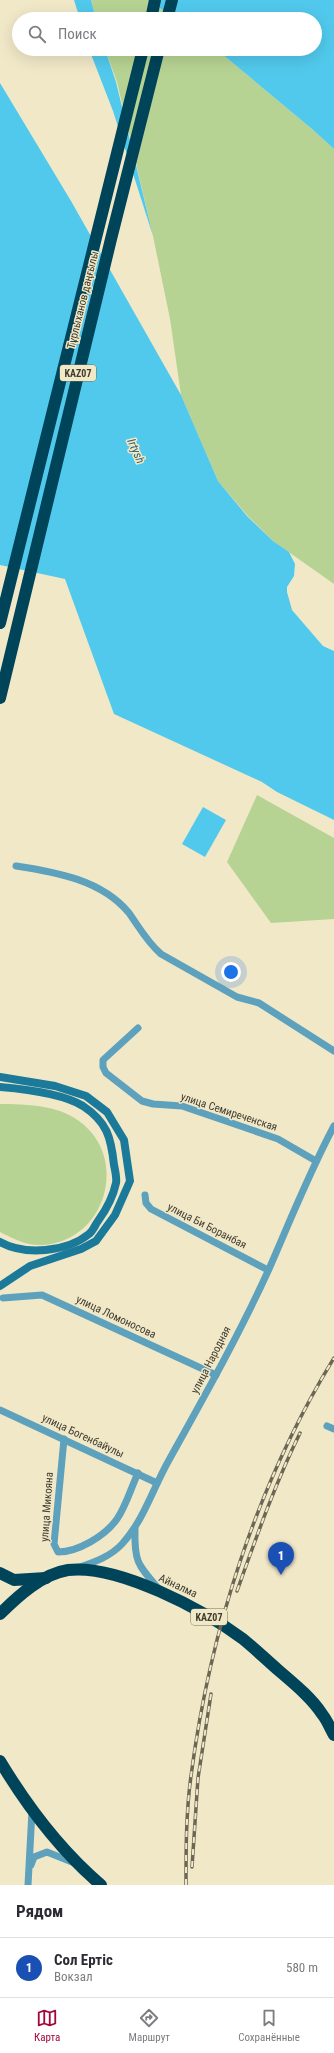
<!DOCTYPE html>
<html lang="ru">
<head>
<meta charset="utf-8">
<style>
	body { margin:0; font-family:"Roboto Condensed",sans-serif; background:#f7f7f7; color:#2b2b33 }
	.you { position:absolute; left:231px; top:972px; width:14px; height:14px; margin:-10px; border:3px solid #fff; border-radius:50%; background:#1a73e8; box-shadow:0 0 0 6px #1a73e833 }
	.badge { display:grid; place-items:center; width:26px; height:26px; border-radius:50%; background:#a3073c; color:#fff; font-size:13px; font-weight:700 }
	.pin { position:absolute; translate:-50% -33px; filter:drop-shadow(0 1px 2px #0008) }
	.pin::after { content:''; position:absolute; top:21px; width:14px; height:12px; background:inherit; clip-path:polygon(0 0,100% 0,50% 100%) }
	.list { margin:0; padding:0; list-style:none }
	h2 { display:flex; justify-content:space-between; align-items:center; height:52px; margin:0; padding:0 16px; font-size:17px }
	h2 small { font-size:13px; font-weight:400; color:#7c7c81 }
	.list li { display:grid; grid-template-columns:26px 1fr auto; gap:12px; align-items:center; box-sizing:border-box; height:60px; padding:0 16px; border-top:1px solid #e1e1e2 }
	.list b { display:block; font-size:15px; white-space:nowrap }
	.list p { margin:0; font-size:13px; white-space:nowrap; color:#7c7c81 }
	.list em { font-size:13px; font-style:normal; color:#7c7c81 }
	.icon { flex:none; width:22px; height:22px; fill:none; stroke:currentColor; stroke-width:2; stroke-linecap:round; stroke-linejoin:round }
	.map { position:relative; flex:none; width:334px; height:1885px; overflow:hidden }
	.search { position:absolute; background:#fff; box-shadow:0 4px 16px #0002; left:12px; right:12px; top:12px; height:44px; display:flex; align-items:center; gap:10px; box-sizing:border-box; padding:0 14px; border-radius:22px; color:#7c7c81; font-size:15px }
	.sheet { height:112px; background:#fff }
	nav { display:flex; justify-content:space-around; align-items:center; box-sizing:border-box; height:56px; border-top:1px solid #e1e1e2; background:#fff; font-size:11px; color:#7c7c81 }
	nav a { display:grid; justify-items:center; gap:2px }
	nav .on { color:#a3073c }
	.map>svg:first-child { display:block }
</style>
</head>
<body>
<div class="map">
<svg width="334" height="1885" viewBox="0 0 334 1885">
	<rect width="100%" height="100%" fill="#f1e8c8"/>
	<g fill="#b7d393">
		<polygon points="91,0 148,0 176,19 96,19"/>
		<polygon points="105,49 216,49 312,129 334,149 334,584 273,541 247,515 218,481 181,395 170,319 153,236 117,82"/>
		<polygon points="257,795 334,838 334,919 271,923 227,862"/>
		<path d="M0,1104C25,1104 58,1105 79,1121C130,1158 106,1241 43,1245C27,1246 14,1239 0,1232Z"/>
	</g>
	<g fill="#51c9ec">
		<polygon points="74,0 91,0 96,19 80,19"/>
		<polygon points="148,0 334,0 334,149 312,129 216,49 315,49 315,19 176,19"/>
		<polygon points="89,49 105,49 116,82 153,236 113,111"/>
		<polygon points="0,83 71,201 181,395 218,481 247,516 273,541 289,552 295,564 294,576 287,587 287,592 292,610 323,646 334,651 334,820 277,792 262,782 114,714 65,579 0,565"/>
		<polygon points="203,807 226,820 205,857 182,844"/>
	</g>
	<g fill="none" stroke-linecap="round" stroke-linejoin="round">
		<g stroke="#5da1bc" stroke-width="7">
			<path d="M16,866C56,872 102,880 129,913C139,927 147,942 161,954L237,997L259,1003L334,1051"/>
			<polyline points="138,1028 103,1060 103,1067 106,1073 142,1101 153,1104 182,1106 220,1119 278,1139 316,1161"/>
			<polyline points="145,1195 146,1203 151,1209 268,1270"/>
			<polyline points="3,1298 42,1295 216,1375"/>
			<polyline points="0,1410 157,1483"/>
			<polyline points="327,1426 334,1429"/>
			<path d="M64,1439L54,1544L58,1552C78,1552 105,1536 117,1519C126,1506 131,1488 138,1473"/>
			<path d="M135,1529C134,1562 138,1565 159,1589"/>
			<path d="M80,1567C95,1562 111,1556 122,1544C144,1520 153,1488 169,1460C204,1397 239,1335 269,1269C290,1221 309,1173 334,1126"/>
			<polyline points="31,1865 34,1857 47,1852 72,1862"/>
			<polyline points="28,1885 32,1811"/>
		</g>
		<g stroke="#1b7a9a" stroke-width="8">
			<polyline points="0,1077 55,1086 86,1096 107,1112 124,1140 130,1181 115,1215 96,1241 81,1249 30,1266 0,1286"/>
			<path d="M0,1087C24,1089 62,1093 83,1106C107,1122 111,1137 114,1165C115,1170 117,1178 116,1183C113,1197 106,1210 98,1221C95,1225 93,1231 89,1234C67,1252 25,1256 0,1242"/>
		</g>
		<g stroke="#004459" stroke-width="12">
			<polyline points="151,19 155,0"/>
			<polyline points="167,19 172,0"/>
			<polyline points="0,623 143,49"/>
			<polyline points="0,698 111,239 159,49"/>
			<polyline points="0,1573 14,1580 46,1578"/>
			<path d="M0,1614C18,1596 42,1574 68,1570C118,1564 204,1610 243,1639C255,1649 266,1659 277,1669C292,1682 311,1697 322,1714C327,1720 330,1728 334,1735"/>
			<path d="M0,1761C27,1806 60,1850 101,1885"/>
		</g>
		<defs>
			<g id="rail">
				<path d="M237,1591C256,1538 275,1484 300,1433"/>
				<polyline points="192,1867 198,1778 211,1694"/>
				<path d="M186,1885C186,1849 186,1812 191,1776C210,1630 257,1484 334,1358"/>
			</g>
		</defs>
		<use href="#rail" stroke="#6c6755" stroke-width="3.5"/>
		<use href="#rail" stroke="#f1e8c8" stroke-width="2" stroke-dasharray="6" stroke-linecap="butt"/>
	</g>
	<g text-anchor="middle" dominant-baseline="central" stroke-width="3" stroke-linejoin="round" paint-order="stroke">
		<g fill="#f1e8c8" stroke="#74705d" stroke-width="1">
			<rect x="60" y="365" width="36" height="16" rx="3"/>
			<rect x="191" y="1609" width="36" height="16" rx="3"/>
		</g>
		<g font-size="10" font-weight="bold" fill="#3f3c2f">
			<text x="78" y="373">KAZ07</text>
			<text x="209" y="1617">KAZ07</text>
		</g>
		<g font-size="11" fill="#3f3c2f" stroke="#f1e8c8">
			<text transform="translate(83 300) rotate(-76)">Тұрлыханов даңғылы</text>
			<text transform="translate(229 1112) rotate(18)">улица Семиреченская</text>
			<text transform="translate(207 1226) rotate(27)">улица Би Боранбая</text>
			<text transform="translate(116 1317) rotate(25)">улица Ломоносова</text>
			<text transform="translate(211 1360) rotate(-63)">улица Народная</text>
			<text transform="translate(83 1436) rotate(25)">улица Богенбайулы</text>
			<text transform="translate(47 1507) rotate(-86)">улица Микояна</text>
			<text transform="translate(178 1586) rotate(25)">Айналма</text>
		</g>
		<g font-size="12" font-style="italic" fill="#2e5f6f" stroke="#f1e8c8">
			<text transform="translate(136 451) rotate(66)">Irtysh</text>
		</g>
	</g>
</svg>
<div class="you"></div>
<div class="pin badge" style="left:281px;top:1575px;background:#1a4fb4">1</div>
<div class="search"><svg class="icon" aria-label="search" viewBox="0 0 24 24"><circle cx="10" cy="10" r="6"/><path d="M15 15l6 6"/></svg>Поиск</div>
</div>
<section class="sheet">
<h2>Рядом<small></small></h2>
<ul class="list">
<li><span class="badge" style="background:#1a4fb4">1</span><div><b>Сол Ертіс</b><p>Вокзал</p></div><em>580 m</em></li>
</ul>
</section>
<nav>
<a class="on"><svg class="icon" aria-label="map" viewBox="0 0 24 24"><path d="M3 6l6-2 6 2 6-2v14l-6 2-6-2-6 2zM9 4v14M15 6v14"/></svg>Карта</a>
<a><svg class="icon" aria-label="directions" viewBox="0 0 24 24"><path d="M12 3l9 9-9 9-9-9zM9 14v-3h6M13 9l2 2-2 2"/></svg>Маршрут</a>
<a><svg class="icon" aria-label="saved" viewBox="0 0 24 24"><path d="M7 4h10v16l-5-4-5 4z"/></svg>Сохранённые</a>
</nav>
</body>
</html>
